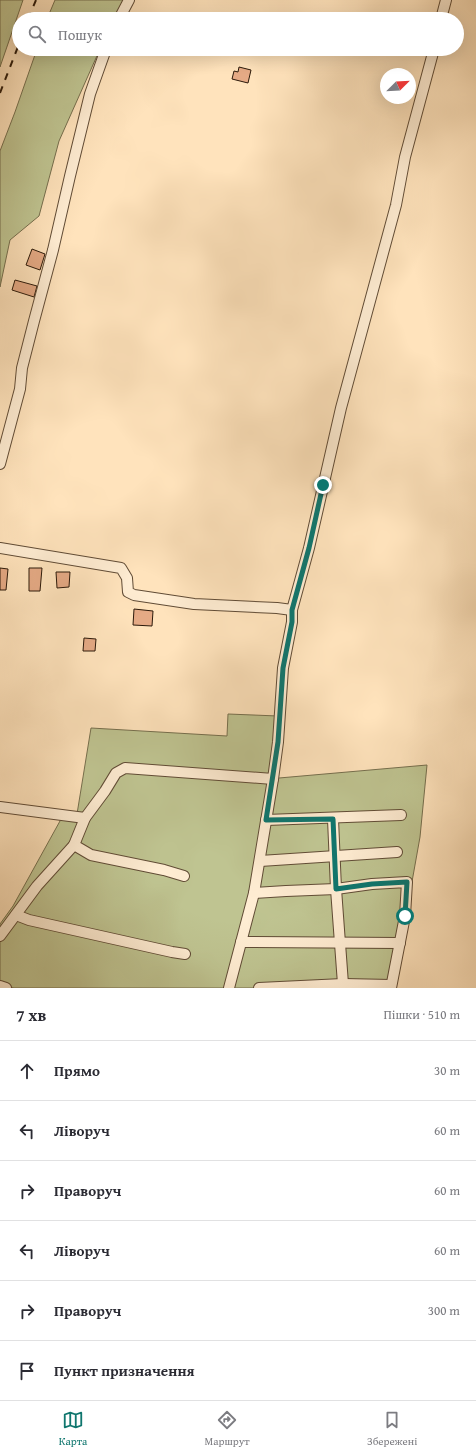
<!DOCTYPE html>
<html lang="uk">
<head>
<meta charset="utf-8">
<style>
	body { margin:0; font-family:"Gentium Book Plus",serif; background:#f2f2f3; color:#2b2b33 }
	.compass { position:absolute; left:380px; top:68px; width:36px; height:36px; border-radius:50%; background:#fff; box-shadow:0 4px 16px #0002; rotate:66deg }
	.stop { position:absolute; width:12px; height:12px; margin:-9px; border:3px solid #0f766e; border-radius:50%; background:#fff }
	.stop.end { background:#0f766e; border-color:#fff; box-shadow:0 1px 4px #0008 }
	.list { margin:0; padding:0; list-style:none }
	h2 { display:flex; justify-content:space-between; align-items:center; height:52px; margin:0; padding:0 16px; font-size:17px }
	h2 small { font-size:13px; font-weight:400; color:#7c7c81 }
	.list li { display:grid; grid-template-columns:26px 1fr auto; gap:12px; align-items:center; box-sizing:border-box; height:60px; padding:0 16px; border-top:1px solid #e1e1e2 }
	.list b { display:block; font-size:15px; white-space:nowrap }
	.list em { font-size:13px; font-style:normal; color:#7c7c81 }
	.icon { flex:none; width:22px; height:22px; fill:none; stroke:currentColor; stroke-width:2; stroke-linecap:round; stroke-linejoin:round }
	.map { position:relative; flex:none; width:476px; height:988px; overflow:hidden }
	.search { position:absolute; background:#fff; box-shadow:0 4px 16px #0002; left:12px; right:12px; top:12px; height:44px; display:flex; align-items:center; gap:10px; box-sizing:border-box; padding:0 14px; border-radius:22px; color:#7c7c81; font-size:15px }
	.sheet { height:412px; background:#fff }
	nav { display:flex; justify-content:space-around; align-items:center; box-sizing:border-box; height:56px; border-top:1px solid #e1e1e2; background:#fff; font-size:11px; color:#7c7c81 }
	nav a { display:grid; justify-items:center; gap:2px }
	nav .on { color:#0f766e }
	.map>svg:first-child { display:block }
</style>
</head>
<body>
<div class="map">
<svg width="476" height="988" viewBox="0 0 476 988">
	<rect width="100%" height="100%" fill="#ffe3bc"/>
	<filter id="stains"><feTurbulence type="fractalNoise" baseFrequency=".005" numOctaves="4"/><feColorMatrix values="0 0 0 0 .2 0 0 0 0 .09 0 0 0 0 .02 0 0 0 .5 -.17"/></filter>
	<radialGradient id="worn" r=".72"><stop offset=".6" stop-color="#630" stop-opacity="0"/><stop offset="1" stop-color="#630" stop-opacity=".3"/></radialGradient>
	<g fill="#bfc491" stroke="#766f4e">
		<polygon points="0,0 23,0 0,67"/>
		<polygon points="55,0 124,0 115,19 47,19"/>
		<polygon points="37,49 100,49 59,141 39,216 10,240 0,287 0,151 15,112"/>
		<polygon points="228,714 278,716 271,776 279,778 427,765 420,837 393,988 14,988 0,985 0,924 13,906 60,821 62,813 77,814 91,728 227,736"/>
	</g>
	<g fill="#e5aa85" stroke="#2c1a0a">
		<polygon points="239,67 251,70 248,83 232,79 234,71 238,72"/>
		<polygon points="32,249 45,254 40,270 26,265"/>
		<polygon points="15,280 37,286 34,297 12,290"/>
		<polygon points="0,568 8,569 6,590 0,590"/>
		<polygon points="29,568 42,568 40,591 29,591"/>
		<polygon points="56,572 70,572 69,587 57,588"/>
		<polygon points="134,609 153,611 152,626 133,625"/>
		<polygon points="84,638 96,639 95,651 83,651"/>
	</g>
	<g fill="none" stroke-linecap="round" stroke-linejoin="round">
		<defs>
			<g id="minor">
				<polyline points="119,19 129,0"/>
				<polyline points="441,19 446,0"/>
				<polyline points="0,464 20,389 22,368 34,321 53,250 70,176 90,94 106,49"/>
				<polyline points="0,548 121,568 127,578 128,592 134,595 194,604 277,608 292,610"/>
				<polyline points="0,807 85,818"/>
				<polyline points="333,819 336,889 343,984"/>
				<polyline points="266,820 401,815"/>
				<polyline points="260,861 397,852"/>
				<polyline points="184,876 164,870 91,855 74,845 85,818 105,791 116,773 125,768 273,779 278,742 283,668 292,622 292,610 309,548 341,408 396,205 405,157 434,49"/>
				<polyline points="254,893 286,891 336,889 372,884 407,882 405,916 391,988"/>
				<polyline points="16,915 29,920 172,952 185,954"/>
				<polyline points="0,936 37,886 74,845"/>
				<polyline points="241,942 400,943"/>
				<polyline points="0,986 6,988"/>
				<polyline points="229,988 254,893 273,779"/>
				<polyline points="259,988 343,984 391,985"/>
			</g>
		</defs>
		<use href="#minor" stroke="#614c36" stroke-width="12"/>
		<use href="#minor" stroke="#ffedd3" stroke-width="10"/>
		<g stroke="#2c1a0a" stroke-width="2" stroke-dasharray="7 7" stroke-linecap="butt">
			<polyline points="28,19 36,0"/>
			<polyline points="0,93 19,44"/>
		</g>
	</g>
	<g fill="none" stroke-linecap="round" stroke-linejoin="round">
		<polyline stroke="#0f766e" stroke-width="5" points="323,485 309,548 292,610 292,622 283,668 278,742 266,820 333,819 336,889 372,884 407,882 405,916"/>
	</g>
	<rect width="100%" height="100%" filter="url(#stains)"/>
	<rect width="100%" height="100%" fill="url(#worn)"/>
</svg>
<svg class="compass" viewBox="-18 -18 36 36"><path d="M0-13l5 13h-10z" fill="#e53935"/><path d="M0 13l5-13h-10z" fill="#7c7c81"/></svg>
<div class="stop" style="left:405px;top:916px"></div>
<div class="stop end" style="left:323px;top:485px"></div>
<div class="search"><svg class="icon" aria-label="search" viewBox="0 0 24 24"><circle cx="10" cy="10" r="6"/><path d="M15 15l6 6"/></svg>Пошук</div>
</div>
<section class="sheet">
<h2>7 хв<small>Пішки · 510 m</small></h2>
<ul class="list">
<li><svg class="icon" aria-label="ahead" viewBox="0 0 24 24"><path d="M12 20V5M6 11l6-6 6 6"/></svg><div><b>Прямо</b></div><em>30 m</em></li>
<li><svg class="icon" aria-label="left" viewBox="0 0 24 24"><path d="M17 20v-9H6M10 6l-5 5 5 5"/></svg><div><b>Ліворуч</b></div><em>60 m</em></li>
<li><svg class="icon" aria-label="right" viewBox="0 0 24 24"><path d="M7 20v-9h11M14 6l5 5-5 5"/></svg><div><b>Праворуч</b></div><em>60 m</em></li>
<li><svg class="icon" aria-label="left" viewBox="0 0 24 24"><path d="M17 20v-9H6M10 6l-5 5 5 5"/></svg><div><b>Ліворуч</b></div><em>60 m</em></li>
<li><svg class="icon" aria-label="right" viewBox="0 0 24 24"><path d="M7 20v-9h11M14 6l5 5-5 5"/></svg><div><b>Праворуч</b></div><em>300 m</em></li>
<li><svg class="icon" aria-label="arrive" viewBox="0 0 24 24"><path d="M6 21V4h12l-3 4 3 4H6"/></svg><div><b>Пункт призначення</b></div></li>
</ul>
</section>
<nav>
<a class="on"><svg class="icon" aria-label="map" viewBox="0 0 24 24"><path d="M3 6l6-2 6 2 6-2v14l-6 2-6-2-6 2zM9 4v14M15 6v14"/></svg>Карта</a>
<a><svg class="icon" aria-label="directions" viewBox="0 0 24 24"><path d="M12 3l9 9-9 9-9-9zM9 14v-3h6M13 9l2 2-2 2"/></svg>Маршрут</a>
<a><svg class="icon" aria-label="saved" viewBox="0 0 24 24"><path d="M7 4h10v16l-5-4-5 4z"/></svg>Збережені</a>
</nav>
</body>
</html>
